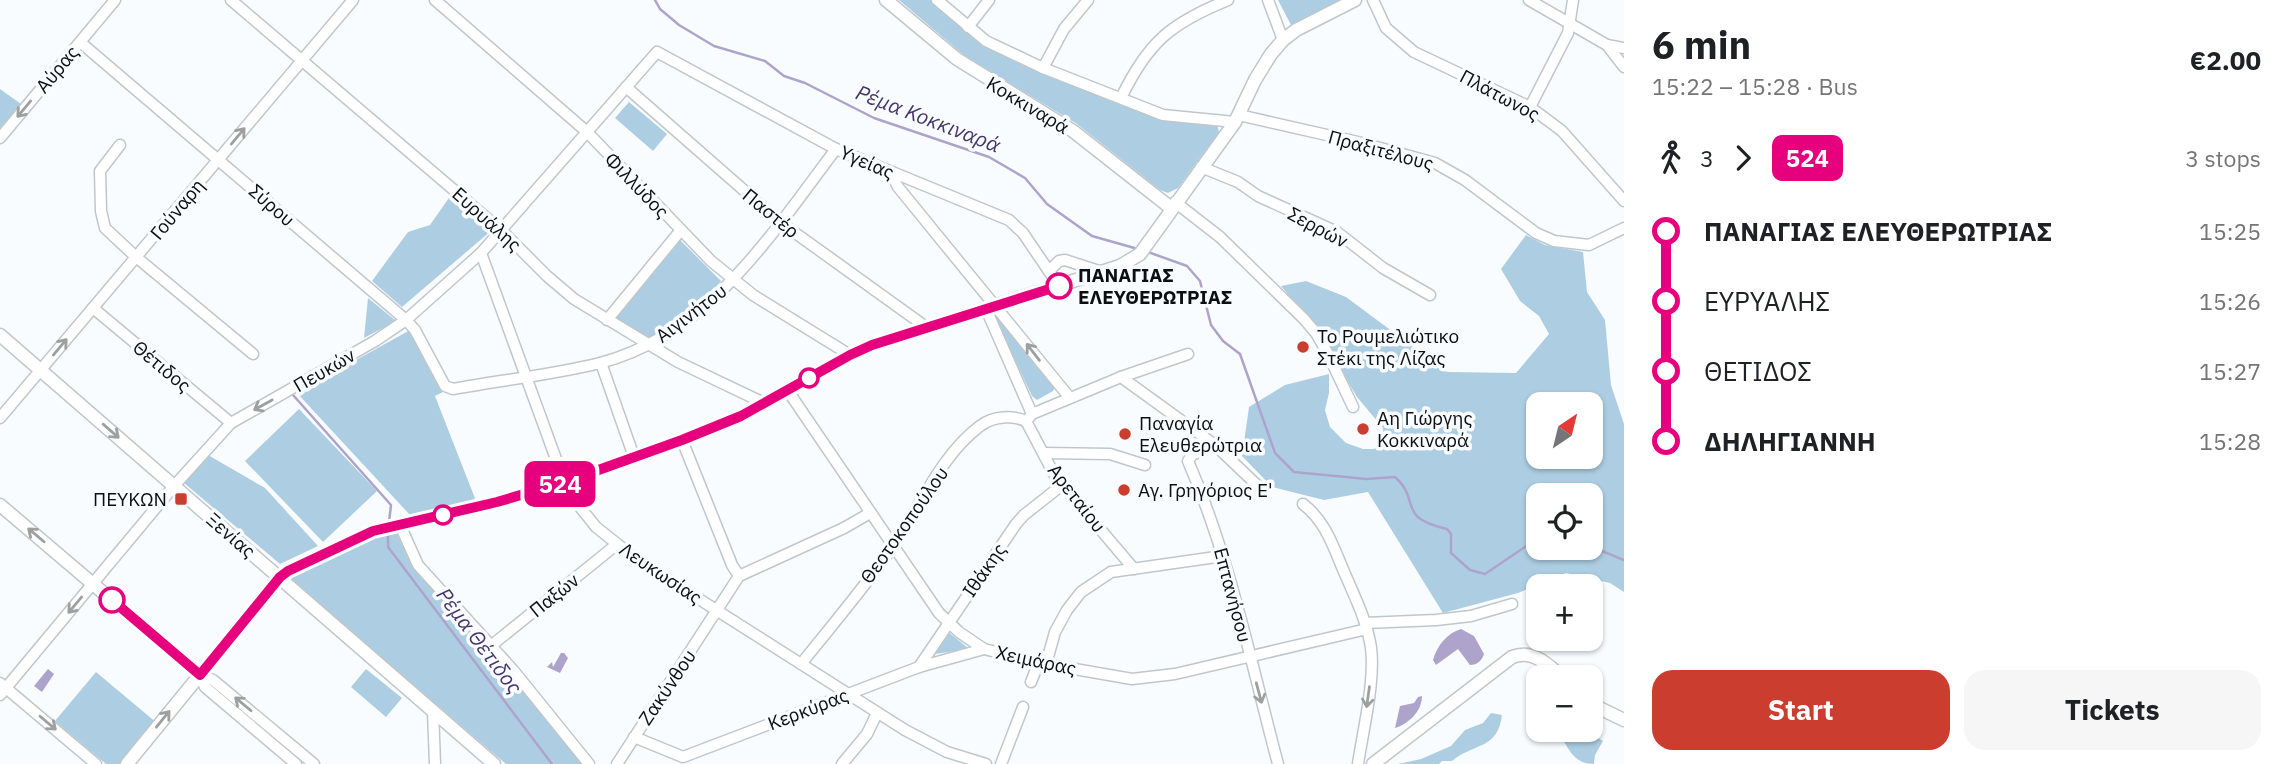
<!DOCTYPE html>
<html lang="en">
<head>
<meta charset="utf-8">
<style>
  :root { --surface:#fff; --page:#f6f6f6; --text:#202124; --muted:#757577; --accent:#cb3e2f }
  body { margin:0; font-family:"IBM Plex Sans",sans-serif; background:var(--page); color:var(--text); height:100vh; display:flex; flex-direction:column; font-size:26px; white-space:nowrap }
  * { box-sizing:border-box; margin:0 }
  p { font-size:23px; color:var(--muted) }
  .icon { flex:none; width:38px; height:38px; fill:none; stroke:currentColor; stroke-width:2; stroke-linecap:round; stroke-linejoin:round }
  .map { position:relative; flex:1; overflow:hidden }
  .sheet { display:flex; flex-direction:column; background:var(--surface); width:665px }
  .sheet>* { flex:none }
  .badge { padding:0 14px; border-radius:10px; font-size:24px; line-height:46px }
  .needle { width:46px; rotate:35deg }
  .tools { position:absolute; left:1526px; top:392px; display:grid; gap:14px }
  .tools a { display:grid; place-items:center; width:77px; height:77px; border-radius:14px; background:var(--surface); box-shadow:0 2px 5px #0004; font-size:35px }
  .map>.badge { position:absolute; translate:-50% -50%; box-shadow:0 0 0 4px #fff }
  .legs { display:flex; align-items:center; gap:10px; height:77px; padding:0 28px; font-size:23px }
  .legs p { margin-inline-start:auto }
  .summary { display:flex; align-items:center; justify-content:space-between; height:119px; padding:0 28px }
  h1 { font-size:38px; font-weight:700; line-height:52px }
  .action { display:flex; gap:14px; margin-top:auto; padding:14px 28px }
  .action a { flex:1; height:80px; border-radius:21px; background:var(--accent); color:#fff; font-size:28px; font-weight:700; line-height:80px; text-align:center }
  .action a+a { background:var(--page); color:var(--text) }
  ul { padding:0 28px; list-style:none }
  li { display:flex; align-items:center; gap:24px; height:70px; font-size:26px }
  li i { display:grid; place-items:center; width:10px; height:100%; margin:0 9px; background:currentColor }
  li i::after { content:''; width:18px; height:18px; margin:-9px; border:5px solid; border-radius:50%; background:var(--surface) }
  li p { margin-inline-start:auto }
  li:first-child i { background:linear-gradient(#0000 50%,currentColor 0) }
  li:last-child i { background:linear-gradient(currentColor 50%,#0000 0) }
  main { display:flex; flex:1; min-height:0 }
  .map>svg:first-child { display:block }
  .green { fill:#adcee2; fill-rule:evenodd }
  .water { fill:#aea4cb }
  .lines { fill:none; stroke-linecap:round; stroke-linejoin:round }
  .stream { stroke:#aea4cb; stroke-width:2.5 }
  .minor-casing { stroke:#c0c7cb; stroke-width:13 }
  .tertiary-casing { stroke:#c0c7cb; stroke-width:15 }
  .minor { stroke:#fff; stroke-width:10 }
  .tertiary { stroke:#fff; stroke-width:12 }
  .oneway { stroke:#9e9f9f }
  .line-1-casing { stroke:#fff; stroke-width:16 }
  .line-1 { stroke:#e6007e; stroke-width:10 }
  .stop-1-dot { fill:#fff; stroke:#e6007e; stroke-width:3.5 }
  .poi-dot { fill:#cb3e2f; stroke:#f8fcfe; stroke-width:2.5 }
  .labels { text-anchor:middle; stroke-width:7; stroke-linejoin:round; paint-order:stroke }
  .street-label { font-size:19px; fill:#0c0f10; stroke:#f8fcfe }
  .stop-label { font-size:19px; font-weight:bold; fill:#0c0f10; stroke:#f8fcfe; text-anchor:start }
  .poi-label { font-size:19px; fill:#0c0f10; stroke:#f8fcfe; text-anchor:start }
  .water-label { font-size:21px; font-style:italic; fill:#453568; stroke:#f8fcfe }
</style>
</head>
<body>
<main>
<div class="map">
<svg width="1624" height="764" viewBox="0 0 1624 764">
  <rect width="100%" height="100%" fill="#f8fcfe"/>
  <g class="green">
    <path d="M899,0h32l52,43 27,15 143,58 64,8 2,8 -41,56 -10,5 -8,-3 -83,-66 -112,-68z"/>
    <path d="M1278,0h63l-50,25z"/>
    <path d="M0,89l21,15 -21,24z"/>
    <path d="M629,102l38,32 -14,17 -38,-33z"/>
    <path d="M451,195l41,35 -90,77 -30,-26 36,-49 22,-7z"/>
    <path d="M1526,235l19,10 38,7 4,40 18,28 6,65 13,39v168l-14,-9 -44,-10 -48,20 -75,20 -75,-121 -44,8 -52,-13 -30,-31 7,-49 36,-22 44,-11v19l-4,17 5,17 16,16 17,6h11l10,-8 -1,-13 -26,-31 -40,-68 -36,-43 25,-5 40,16 101,75 69,1 33,-39 -10,-18 -19,-15 -19,-32zM1538,404h53v53h-53zM1538,495h53v53h-53z"/>
    <path d="M680,240l41,41 -13,16 -58,41 -10,-4 -26,-18z"/>
    <path d="M368,298l28,23 -32,17z"/>
    <path d="M996,315l59,73 -2,3 -16,9 -5,-4 -38,-80z"/>
    <path d="M410,330l33,62 -8,4 41,105 -66,14 -113,-122z"/>
    <path d="M299,409l78,82 -54,51 -78,-81z"/>
    <path d="M208,455l57,33 53,58 -38,18 -96,-81z"/>
    <path d="M397,533l11,25 86,94 90,112h-78l-216,-184 1,-5c35,-16 68,-35 106,-42z"/>
    <path d="M947,631l21,17v1l-33,5 -1,-2z"/>
    <path d="M366,669l36,29 -16,19 -35,-30z"/>
    <path d="M96,672l62,52 -32,40h-20l-51,-43z"/>
    <path d="M1491,713l11,2c-4,35 -29,28 -50,46h-10l-3,3h-41l23,-5 30,-13 14,-16 18,-7z"/>
    <path d="M1572,731l5,4c11,-4 17,0 26,6l-8,14 -1,9c-18,0 -24,-12 -32,-26l4,-5z"/>
  </g>
  <g class="water">
    <path d="M1461,629l13,7 10,18c-2,6 -6,11 -14,11l-12,-16 -22,16 -3,-5c4,-14 14,-27 28,-31z"/>
    <path d="M561,653h3l4,5 -8,15 -13,-6 5,-5 1,5z"/>
    <path d="M48,669l6,5 -12,18 -8,-6z"/>
    <path d="M1422,696c0,16 -14,28 -27,32l5,-22 14,-3 4,-6z"/>
  </g>
  <g class="lines">
    <g class="stream">
      <path d="M655,0l5,9 19,16 35,21 51,15 19,15 21,7 69,35 115,39 36,21 22,26 45,32 46,13"/>
      <path d="M1148,252l39,14 13,15 11,44 12,16 17,13 35,99 19,19 72,7 29,-2c27,24 0,40 52,52l4,5v19l19,17 15,4 53,-36"/>
      <path d="M293,395l98,110 -2,17"/>
      <path d="M388,535v12l164,217"/>
      <path d="M1591,538l11,13 22,9"/>
    </g>
    <defs>
      <g id="minor">
        <path d="M231,0l271,231 45,45 27,23 104,63 88,42"/>
        <path d="M435,0l152,132 124,129 42,34 97,60"/>
        <path d="M937,0l49,41 57,27 120,47 72,7"/>
        <path d="M1268,0l15,40"/>
        <path d="M1373,0l13,28 28,24 116,55 32,24 62,70"/>
        <path d="M1529,0l78,45 17,3"/>
        <path d="M968,27l21,-27"/>
        <path d="M80,42l326,278 9,10 30,56 8,3c49,-9 99,-14 147,-26 109,-28 172,-130 236,-214"/>
        <path d="M1607,45l17,22"/>
        <path d="M1043,68l21,-39 24,-29"/>
        <path d="M626,87l154,135 146,105"/>
        <path d="M1121,98c27,-56 50,-75 107,-98"/>
        <path d="M1530,107l38,-74 5,-33"/>
        <path d="M1239,115l123,28 73,20 30,17 71,53 18,8 35,4 35,-17"/>
        <path d="M0,138l115,-138"/>
        <path d="M120,145l-20,26 1,40 4,17 31,29 117,97"/>
        <path d="M1201,167l37,15 20,14 79,36 46,36 47,27"/>
        <path d="M890,172l8,15 172,211"/>
        <path d="M1175,202l45,35 83,81 13,15 12,21 25,53"/>
        <path d="M481,253l87,239 28,35 40,32 269,171 42,22 39,12"/>
        <path d="M1049,271l10,-10 6,-1 37,12"/>
        <path d="M93,308l138,115"/>
        <path d="M986,309l46,105 -4,5"/>
        <path d="M607,320l74,-90"/>
        <path d="M601,363l33,94"/>
        <path d="M1121,377l94,68 43,41"/>
        <path d="M788,391l151,222 20,19 25,17 62,15 86,15 43,-5 192,-45"/>
        <path d="M1032,414l89,-37 67,-23"/>
        <path d="M0,418l353,-418"/>
        <path d="M1026,421l29,55 79,93"/>
        <path d="M682,440l50,125 7,11"/>
        <path d="M1215,445l-23,10 -4,6c42,97 63,202 90,303"/>
        <path d="M1044,453l66,1 35,11"/>
        <path d="M1303,504c21,16 29,39 39,63 10,24 23,49 28,75 7,33 -7,87 -12,122"/>
        <path d="M400,525l18,40 95,105 76,94"/>
        <path d="M1365,623l71,-3 35,-4 41,-12"/>
        <path d="M492,645l124,-100"/>
        <path d="M801,664c31,-39 64,-77 92,-118 27,-39 48,-91 87,-120 13,-10 32,-11 46,-5"/>
        <path d="M1046,664l9,-32 12,-22 14,-18 30,-20 112,-16"/>
        <path d="M919,667l97,-143 8,-9 38,-30"/>
        <path d="M200,675l13,5 101,84"/>
        <path d="M200,675l5,12 91,77"/>
        <path d="M1031,682l8,-20"/>
        <path d="M0,683l96,81"/>
        <path d="M0,695l174,-209 57,-63 144,-82 31,-21 75,-67 176,-201 179,97 173,71 14,13 36,53"/>
        <path d="M433,711l2,53"/>
        <path d="M634,737l49,20 236,-90 65,-18"/>
        <path d="M617,764l122,-188 105,-48 26,-15"/>
        <path d="M842,764l25,-30 10,-21"/>
        <path d="M1001,764l22,-57"/>
      </g>
      <g id="tertiary">
        <path d="M886,0l71,59 116,72 98,77"/>
        <path d="M0,335l494,429"/>
        <path d="M0,505l200,170"/>
        <path d="M1591,704l33,16"/>
        <path d="M127,764l153,-187 8,-6 85,-40 124,-29 68,-20 117,-42 59,-24 109,-61 22,-10 248,-79 20,-12 95,-132 20,-42 16,-26 12,-14 13,-10 59,-30"/>
        <path d="M1373,764l139,-107c21,-8 35,7 50,20"/>
      </g>
    </defs>
    <use href="#minor" class="minor-casing"/>
    <use href="#tertiary" class="tertiary-casing"/>
    <use href="#minor" class="minor"/>
    <use href="#tertiary" class="tertiary"/>
  </g>
  <defs><path id="oneway-shaft" d="M-6 0H5M1.5-3L5.5 0L1.5 3" fill="none" stroke-width="1.6" stroke-linecap="round" stroke-linejoin="round" transform="scale(1.75)"/></defs>
  <g class="oneway">
    <use href="#oneway-shaft" transform="translate(24 109) rotate(130)"/>
    <use href="#oneway-shaft" transform="translate(238 136) rotate(-50)"/>
    <use href="#oneway-shaft" transform="translate(60 347) rotate(-50)"/>
    <use href="#oneway-shaft" transform="translate(1033 352) rotate(-128)"/>
    <use href="#oneway-shaft" transform="translate(263 405) rotate(151)"/>
    <use href="#oneway-shaft" transform="translate(111 431) rotate(41)"/>
    <use href="#oneway-shaft" transform="translate(36 535) rotate(-140)"/>
    <use href="#oneway-shaft" transform="translate(75 605) rotate(130)"/>
    <use href="#oneway-shaft" transform="translate(1259 693) rotate(75)"/>
    <use href="#oneway-shaft" transform="translate(1368 697) rotate(98)"/>
    <use href="#oneway-shaft" transform="translate(243 704) rotate(-140)"/>
    <use href="#oneway-shaft" transform="translate(163 719) rotate(-51)"/>
    <use href="#oneway-shaft" transform="translate(48 723) rotate(40)"/>
  </g>
  <g class="lines">
    <defs>
      <path id="line-1" d="M112,600l88,75 80,-98 8,-6 85,-40 124,-29 68,-20 117,-42 59,-24 109,-61 22,-10 187,-59"/>
    </defs>
    <use href="#line-1" class="line-1-casing"/>
    <use href="#line-1" class="line-1"/>
  </g>
  <g class="stop-1-dot">
    <circle cx="1059" cy="286" r="12"/>
    <circle cx="809" cy="378" r="9"/>
    <circle cx="443" cy="515" r="9"/>
    <circle cx="112" cy="600" r="12"/>
  </g>
  <g class="poi-dot">
    <circle cx="1303" cy="347" r="7"/>
    <circle cx="1363" cy="429" r="7"/>
    <circle cx="1125" cy="434" r="7"/>
    <circle cx="1124" cy="490" r="7"/>
    <rect x="174" y="492" width="14" height="14" rx="3.5"/>
  </g>
  <g class="labels">
    <g class="street-label">
      <text transform="translate(57 69) rotate(-50)" y="7">Αύρας</text>
      <text transform="translate(1500 95) rotate(28)" y="7">Πλάτωνος</text>
      <text transform="translate(1028 105) rotate(31)" y="7">Κοκκιναρά</text>
      <text transform="translate(1381 150) rotate(15)" y="7">Πραξιτέλους</text>
      <text transform="translate(867 162) rotate(23)" y="7">Υγείας</text>
      <text transform="translate(637 185) rotate(46)" y="7">Φιλλύδος</text>
      <text transform="translate(272 205) rotate(41)" y="7">Σύρου</text>
      <text transform="translate(177 209) rotate(-50)" y="7">Γούναρη</text>
      <text transform="translate(771 213) rotate(39)" y="7">Παστέρ</text>
      <text transform="translate(487 219) rotate(42)" y="7">Ευρυάλης</text>
      <text transform="translate(1318 227) rotate(28)" y="7">Σερρών</text>
      <text transform="translate(691 313) rotate(-37)" y="7">Αιγινήτου</text>
      <text transform="translate(162 366) rotate(40)" y="7">Θέτιδος</text>
      <text transform="translate(324 370) rotate(-30)" y="7">Πευκών</text>
      <text transform="translate(1077 498) rotate(52)" y="7">Αρεταίου</text>
      <text transform="translate(904 525) rotate(-55)" y="7">Θεοτοκοπούλου</text>
      <text transform="translate(231 535) rotate(41)" y="7">Ξενίας</text>
      <text transform="translate(984 570) rotate(-55)" y="7">Ιθάκης</text>
      <text transform="translate(661 573) rotate(34)" y="7">Λευκωσίας</text>
      <text transform="translate(554 595) rotate(-39)" y="7">Παξών</text>
      <text transform="translate(1233 595) rotate(75)" y="7">Επτανήσου</text>
      <text transform="translate(1036 660) rotate(12)" y="7">Χειμάρας</text>
      <text transform="translate(667 687) rotate(-56)" y="7">Ζακύνθου</text>
      <text transform="translate(808 709) rotate(-21)" y="7">Κερκύρας</text>
    </g>
    <g class="stop-label">
      <text x="1078" y="282">ΠΑΝΑΓΙΑΣ<tspan x="1078" dy="22">ΕΛΕΥΘΕΡΩΤΡΙΑΣ</tspan></text>
    </g>
    <g class="poi-label">
      <text x="1317" y="343">Το Ρουμελιώτικο<tspan x="1317" dy="22">Στέκι της Λίζας</tspan></text>
      <text x="1377" y="425">Αη Γιώργης<tspan x="1377" dy="22">Κοκκιναρά</tspan></text>
      <text x="1139" y="430">Παναγία<tspan x="1139" dy="22">Ελευθερώτρια</tspan></text>
      <text x="1138" y="497">Αγ. Γρηγόριος Ε'</text>
      <text x="167" y="506" text-anchor="end">ΠΕΥΚΩΝ</text>
    </g>
    <g class="water-label">
      <text transform="translate(928 119) rotate(21)" y="7">Ρέμα Κοκκιναρά</text>
      <text transform="translate(479 641) rotate(53)" y="7">Ρέμα Θέτιδος</text>
    </g>
  </g>
</svg>
<div class="tools">
<a><svg class="needle" viewBox="-14 -14 28 28"><path d="M0-13l5 13h-10z" fill="#e53935"/><path d="M0 13l5-13h-10z" fill="#757577"/></svg></a>
<a><svg class="icon" aria-label="locate" viewBox="0 0 24 24"><circle cx="12" cy="12" r="6"/><path d="M12 2v4M12 18v4M2 12h4M18 12h4"/></svg></a>
<a>+</a>
<a>−</a>
</div>
<b class="badge" style="left:560px;top:484px;background:#e6007e;color:#fff">524</b>
</div>
<section class="sheet">
<div class="summary"><div><h1>6 min</h1><p>15:22 – 15:28 · Bus</p></div><b>€2.00</b></div>
<div class="legs"><svg class="icon" aria-label="walk" viewBox="0 0 24 24"><circle cx="13" cy="4" r="2"/><path d="M13 8l-2 6 4 7M11 14l-3 7M7 12l3-4h3l4 4"/></svg>3<svg class="icon" aria-label="forward" viewBox="0 0 24 24"><path d="M9 5l7 7-7 7"/></svg><b class="badge" style="background:#e6007e;color:#fff">524</b><p>3 stops</p></div>
<ul>
<li><i style="color:#e6007e"></i><b>ΠΑΝΑΓΙΑΣ ΕΛΕΥΘΕΡΩΤΡΙΑΣ</b><p>15:25</p></li>
<li><i style="color:#e6007e"></i><span>ΕΥΡΥΑΛΗΣ</span><p>15:26</p></li>
<li><i style="color:#e6007e"></i><span>ΘΕΤΙΔΟΣ</span><p>15:27</p></li>
<li><i style="color:#e6007e"></i><b>ΔΗΛΗΓΙΑΝΝΗ</b><p>15:28</p></li>
</ul>
<div class="action"><a>Start</a><a>Tickets</a></div>
</section>
</main>
</body>
</html>
